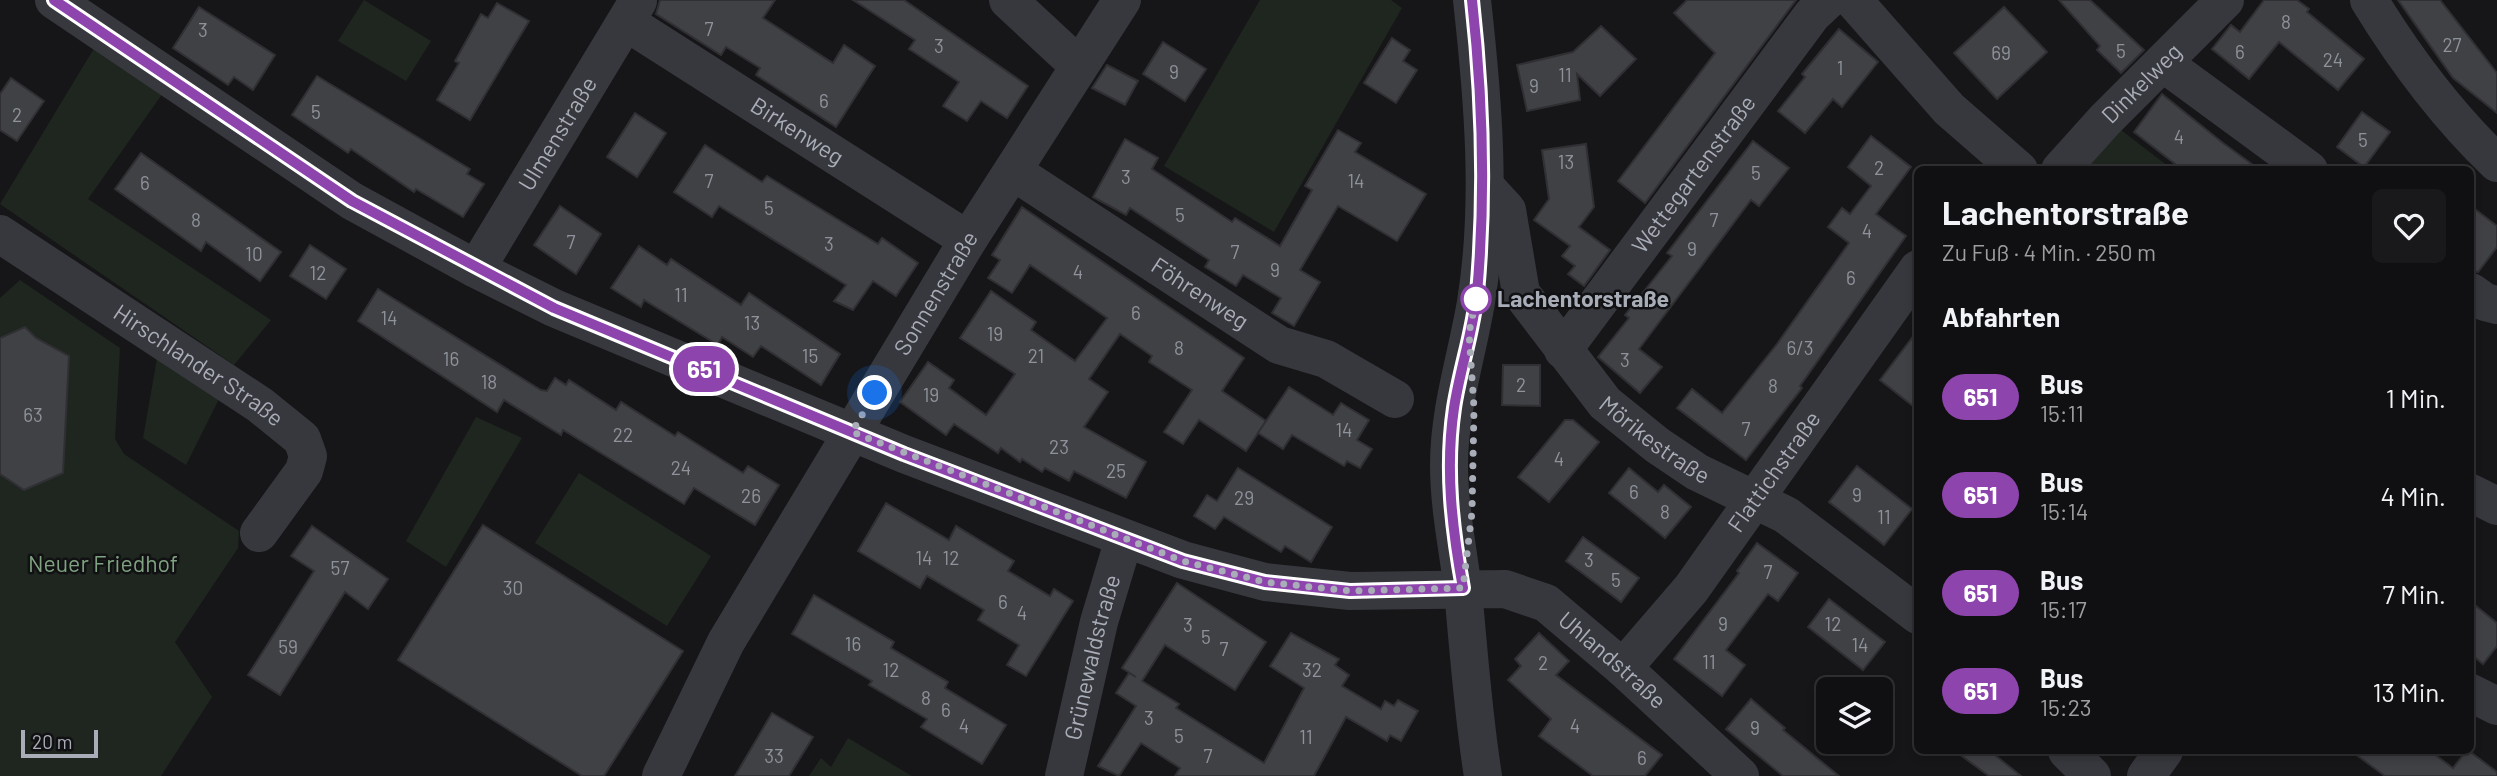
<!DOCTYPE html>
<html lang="de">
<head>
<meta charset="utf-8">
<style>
  :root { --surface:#101012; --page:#19191b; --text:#f1f3f6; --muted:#9c9d9f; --line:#303032 }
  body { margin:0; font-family:Barlow,sans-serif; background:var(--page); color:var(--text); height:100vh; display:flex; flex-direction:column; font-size:26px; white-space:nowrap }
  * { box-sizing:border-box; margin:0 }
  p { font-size:23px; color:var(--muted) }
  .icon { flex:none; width:38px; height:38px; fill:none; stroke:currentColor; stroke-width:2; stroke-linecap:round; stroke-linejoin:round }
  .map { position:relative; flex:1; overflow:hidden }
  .drawer { position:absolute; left:1914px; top:166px; width:560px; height:588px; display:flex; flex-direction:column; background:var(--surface); border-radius:10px; box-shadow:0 4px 10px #0003,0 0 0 2px var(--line) }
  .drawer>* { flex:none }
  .badge { padding:0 14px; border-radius:23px; font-size:24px; line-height:46px }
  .controls { position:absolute; left:1816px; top:677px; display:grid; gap:14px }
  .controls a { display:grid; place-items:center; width:77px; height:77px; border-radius:10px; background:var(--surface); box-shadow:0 4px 10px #0003,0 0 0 2px var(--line); font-size:35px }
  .scale { position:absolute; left:21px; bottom:18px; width:77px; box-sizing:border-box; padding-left:7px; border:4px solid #a8adb8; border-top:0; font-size:19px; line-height:24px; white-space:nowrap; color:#a8adb8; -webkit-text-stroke:5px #111113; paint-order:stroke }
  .you { position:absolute; width:35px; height:35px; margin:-18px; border:5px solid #fff; border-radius:50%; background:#1a73e8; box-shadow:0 0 0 10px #1a73e833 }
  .map>.badge { position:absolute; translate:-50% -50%; box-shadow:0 0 0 4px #fff }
  h2 { padding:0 28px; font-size:26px; line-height:63px }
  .round { display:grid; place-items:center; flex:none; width:74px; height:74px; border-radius:10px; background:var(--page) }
  .head { display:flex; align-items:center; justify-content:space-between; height:119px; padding:0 28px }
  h1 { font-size:33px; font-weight:700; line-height:52px }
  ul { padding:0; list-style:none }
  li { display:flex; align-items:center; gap:21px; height:98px; padding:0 28px }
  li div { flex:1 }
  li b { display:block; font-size:26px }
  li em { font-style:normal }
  li .badge { min-width:77px; font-weight:700; text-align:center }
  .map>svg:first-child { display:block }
  .green { fill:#1e261f }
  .building { fill:#404145; stroke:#303034; stroke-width:2 }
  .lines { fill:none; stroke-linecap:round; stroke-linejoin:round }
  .minor { stroke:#37383d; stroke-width:38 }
  .line-casing { stroke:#fff; stroke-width:16 }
  .line { stroke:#8e44ad; stroke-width:10 }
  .walk { stroke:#a8adb8; stroke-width:7; stroke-dasharray:0 12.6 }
  .stop-dot { fill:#fff; stroke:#8e44ad; stroke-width:3.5 }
  .labels { text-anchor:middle; stroke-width:5; stroke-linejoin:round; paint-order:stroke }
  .number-label { font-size:19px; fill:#8e929b }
  .street-label { font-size:23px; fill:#a8adb8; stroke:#111113 }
  .stop-label { font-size:23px; font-weight:bold; fill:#a8adb8; stroke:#111113; text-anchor:start }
  .park-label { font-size:23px; fill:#7fa381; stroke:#111113 }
</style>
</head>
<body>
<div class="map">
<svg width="2497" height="776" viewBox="0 0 2497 776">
  <rect width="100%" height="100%" fill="#161618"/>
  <g class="green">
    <path d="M364,0l67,41 -25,40 -68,-40z"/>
    <path d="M1260,0h131l11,8 -128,224 -110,-66z"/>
    <path d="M96,45l67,48 -75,106 183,121 -37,45 -234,-161z"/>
    <path d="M2112,123l61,47h-96z"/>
    <path d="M20,280l100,68 -5,91 9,15 115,77 -1,17 -63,94 37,55 -51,79h-161v-478z"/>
    <path d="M159,347l65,42 -38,76 -43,-27z"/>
    <path d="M476,417l46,21 -76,129 -40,-26z"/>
    <path d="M579,473l132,83 -44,70 -132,-83z"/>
    <path d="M848,738l64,38h-103l12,-18 10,9z"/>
  </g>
  <g class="building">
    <path d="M660,0h115l-12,18 70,45 11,-18 31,21 -39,61 -80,-52 4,-7 -34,-21 -5,8 -65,-41z"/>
    <path d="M853,0h51l124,86 -21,32 -26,-17 -14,20 -24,-15 16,-24 -50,-33 6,-9z"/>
    <path d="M1687,0h109l-151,203 -27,-22 97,-128 -41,-40z"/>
    <path d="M2059,0h31l54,50 -23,23 -24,-23 3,-4z"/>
    <path d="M2264,0h33l12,9 -2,3 57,47 -26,31 -59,-48 -30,37 -37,-30 19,-24 9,7z"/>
    <path d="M2398,0h42l57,73v40l-44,-35z"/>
    <path d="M497,3l32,18 -59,99 -33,-20 22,-37 -4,-2 26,-47 7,4z"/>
    <path d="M199,7l76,48 -22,35 -19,-13 -6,8 -55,-37z"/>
    <path d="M2004,7l43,45 -50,47 -43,-46z"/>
    <path d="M1601,26l35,33 -36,37 -23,-22 3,26 -53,11 -10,-46 56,-13z"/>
    <path d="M1839,29l39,33 -36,45 -9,-8 -28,34 -27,-22 27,-34 -3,-3z"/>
    <path d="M1392,38l18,12 -7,11 14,9 -21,33 -32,-20z"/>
    <path d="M1163,42l43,27 -21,32 -42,-27z"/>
    <path d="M1107,65l31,16 -13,24 -33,-17z"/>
    <path d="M317,76l153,93 -3,5 17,10 -21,33 -47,-28 -2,3 -63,-43 -3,4 -56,-38z"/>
    <path d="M11,78l33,23 -27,40 -17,-11v-36z"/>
    <path d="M2162,94l61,49 37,27h-77l-49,-38z"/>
    <path d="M2362,112l28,20 -26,35 -27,-20z"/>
    <path d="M635,113l31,20 -29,44 -30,-20z"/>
    <path d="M1338,130l23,13 -6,9 71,42 -29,47 -59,-35 -38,64 20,12 -26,44 -22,-13 9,-15 -38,-23 -7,11 -31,-19 4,-7 -79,-52 -4,7 -33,-18 32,-58 33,19 -6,11 80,53 3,-4 45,28 32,-56 -7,-4z"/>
    <path d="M1871,136l40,31 -35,47 30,22 -106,150 2,2 -56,72 -69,-52 15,-19 30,24 55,-69 72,-101 -21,-16 14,-19 8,6 21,-28 -23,-19z"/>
    <path d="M1753,141l36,27 -30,38 -8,-6 -112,149 23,18 -22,26 -42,-36 31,-39 -4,-3 47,-59 -5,-3z"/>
    <path d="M1586,144l8,63 -15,20 31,23 -26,36 -16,-12 7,-8 -13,-10 8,-10 -36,-26 15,-21 -7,-49z"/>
    <path d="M705,145l57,37 5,-6 111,68 4,-6 36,25 -22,33 -23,-15 -20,29 -19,-9 12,-16 -127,-79 -7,11 -38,-25z"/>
    <path d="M141,153l140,99 -21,29 -54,-39 -5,9 -86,-62z"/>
    <path d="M560,206l41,28 -25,40 -42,-29z"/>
    <path d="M2471,206l26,20v21l-19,25 -7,-2z"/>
    <path d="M1022,207l222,151 -22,33 44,30 -20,30 -47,-31 -16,24 -19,-12 28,-42 -43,-28 3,-6 -32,-22 -31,45 19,13 -24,35 62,35 -20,36 -52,-27 -5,10 -24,-13 -3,4 -20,-13 -2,3 -19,-14 -3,5 -44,-29 -8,11 -46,-33 28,-40 26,18 -5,8 37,27 29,-41 -55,-36 31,-47 45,31 -5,8 44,31 32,-43 -77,-53 -18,28 -24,-15 12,-18 -8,-5z"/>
    <path d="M310,245l36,24 -20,30 -36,-23z"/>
    <path d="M639,246l28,19 4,-6 70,46 8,-12 91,61 -19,31 -60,-39 -8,11 -31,-20 -4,8 -74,-45 -3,7 -30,-19z"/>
    <path d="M378,289l163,101 6,1 8,-13 11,7 3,-5 47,30 5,-8 54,34 3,-4 65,41 5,-7 31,19 -24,40 -61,-37 -10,16 -121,-74 -2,5 -57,-35 -7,12 -139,-91z"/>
    <path d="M25,327l11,11 33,18 -6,117 -39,17 -24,-16v-136z"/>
    <path d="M1918,330v80l-38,-30z"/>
    <path d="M1503,365h37v41l-38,-1z"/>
    <path d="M1289,387l44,28 8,-12 28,17 -12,20 15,9 -12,19 -13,-7 -3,5 -52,-31 -9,14 -25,-16z"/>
    <path d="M1565,420h8l26,22 -50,60 -31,-25z"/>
    <path d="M1857,466l55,43 -28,36 -55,-43z"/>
    <path d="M1238,468l94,59 -21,35 -26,-16 -4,6 -57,-35 -9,12 -21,-13 13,-21 10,6z"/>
    <path d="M1629,468l29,24 6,-7 27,22 -26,31 -56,-45z"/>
    <path d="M886,503l63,37 7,-14 58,35 -6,10 42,25 4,-7 19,12 -47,75 -19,-11 12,-20 -41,-25 6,-10 -57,-34 -7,12 -62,-37z"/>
    <path d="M483,525l200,126 -79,125h-22l-184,-116z"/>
    <path d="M312,526l76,53 -20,30 -23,-17 -65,103 -32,-20 66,-104 -23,-15z"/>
    <path d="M1583,537l56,41 -18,24 -55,-41z"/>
    <path d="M1757,543l41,30 -20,28 -10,-7 -42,56 19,15 -23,31 -48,-37 65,-86 -2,-2z"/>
    <path d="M1177,583l89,59 -31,48 -70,-45 -23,36 37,23 -3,4 88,55 40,-75 -34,-22 21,-33 48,26 -4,6 14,10 -7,11 39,23 4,-8 9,5 4,-6 20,11 -17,30 -11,-6 -3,6 -41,-24 -32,59h-139l5,-8 -39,-25 -22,33 -21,-10 38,-60 -20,-13 13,-20 7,4 -14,-9z"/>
    <path d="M814,595l80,47 -3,6 57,34 -3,6 61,37 -24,39 -61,-37 6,-8 -58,-34 3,-4 -80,-47z"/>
    <path d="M1829,599l56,43 -22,28 -55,-43z"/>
    <path d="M2471,602l26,21v23l-14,18 -12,-10z"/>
    <path d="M1539,633l30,28 -13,14 106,80 -17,21h-52l-54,-40 12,-17 -43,-39 13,-14 -6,-7z"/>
    <path d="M1751,699l34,29 -2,2 56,46h-56l-57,-47z"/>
    <path d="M772,713l41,24 -24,39h-54z"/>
    <path d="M1955,751h35l31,25h-32z"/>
    <path d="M2351,751h79l23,17 13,-17h3l28,21v4h-112z"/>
  </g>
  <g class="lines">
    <g class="minor">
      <path id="s1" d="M54,0l298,201 124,68 78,39 350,146 279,106 82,22 85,9 155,-2 41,14 77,65 117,108"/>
      <path d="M1008,0l71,66"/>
      <path d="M1472,0c11,99 20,203 4,302 -9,54 -27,107 -27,163 0,43 9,83 14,126 6,62 10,123 20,185"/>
      <path d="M1853,0l96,109 70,61"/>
      <path d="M2369,0c36,59 78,115 128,163"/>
      <path id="s2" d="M626,22l342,218"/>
      <path d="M2163,63l146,107"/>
      <path id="s3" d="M2060,170l45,-50 120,-120"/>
      <path id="s4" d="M1014,172l265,173 47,14 69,40"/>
      <path id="s5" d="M1485,186l22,24 14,83 84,110 52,42 40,27 89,43 132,100"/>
      <path id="s6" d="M0,234l260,171 42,34 6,17 -4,15 -45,62"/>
      <path id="s7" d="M476,269l162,-268"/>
      <path d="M2471,292l14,10 12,3"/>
      <path id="s8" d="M1563,350l249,-335 16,-15"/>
      <path d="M2471,493l26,13"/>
      <path id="s9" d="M1623,668l68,-79 227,-320"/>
      <path d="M2471,693l26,13"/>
      <path d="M2067,751l25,25"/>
      <path id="s10" d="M661,776l65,-134 242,-402 154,-240"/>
      <path id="s11" d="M1064,776l35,-154 25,-83"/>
      <path d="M2146,776l18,-25"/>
    </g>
  </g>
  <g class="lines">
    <defs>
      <path id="line" d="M54,0l298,201 202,107 350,146 279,107 82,21 85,9 113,-3c-11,-60 -18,-119 -9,-180 6,-39 19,-76 23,-115 9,-99 6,-194 -5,-293"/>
    </defs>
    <use href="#line" class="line-casing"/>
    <use href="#line" class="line"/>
    <path class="walk" d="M875,393l-23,39 331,129 82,21 85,9 113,-3 9,-76 2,-104 -5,-75 7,-34"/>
  </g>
  <circle class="stop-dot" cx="1476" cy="299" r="14"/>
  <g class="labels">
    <g class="number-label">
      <text x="2286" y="29">8</text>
      <text x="709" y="36">7</text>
      <text x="203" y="37">3</text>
      <text x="2452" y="52">27</text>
      <text x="939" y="53">3</text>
      <text x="2121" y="58">5</text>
      <text x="2240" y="59">6</text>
      <text x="2001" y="60">69</text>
      <text x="2333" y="67">24</text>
      <text x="1840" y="75">1</text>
      <text x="1174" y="79">9</text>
      <text x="1565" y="82">11</text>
      <text x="1534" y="93">9</text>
      <text x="824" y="108">6</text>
      <text x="316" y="119">5</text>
      <text x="17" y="122">2</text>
      <text x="2179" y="144">4</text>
      <text x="2363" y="147">5</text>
      <text x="1566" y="169">13</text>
      <text x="1879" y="175">2</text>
      <text x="1756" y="180">5</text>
      <text x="1126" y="184">3</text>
      <text x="709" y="188">7</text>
      <text x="1356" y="188">14</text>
      <text x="145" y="190">6</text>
      <text x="769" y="215">5</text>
      <text x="1180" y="222">5</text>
      <text x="196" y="227">8</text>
      <text x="1714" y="227">7</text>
      <text x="1867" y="238">4</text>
      <text x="571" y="249">7</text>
      <text x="829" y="251">3</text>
      <text x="1692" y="256">9</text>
      <text x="1235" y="259">7</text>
      <text x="254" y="261">10</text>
      <text x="1275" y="277">9</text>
      <text x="1078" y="279">4</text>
      <text x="318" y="280">12</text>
      <text x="1851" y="285">6</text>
      <text x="681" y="302">11</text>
      <text x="1136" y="320">6</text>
      <text x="389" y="325">14</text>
      <text x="752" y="330">13</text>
      <text x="995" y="341">19</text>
      <text x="1179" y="355">8</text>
      <text x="1800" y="355">6/3</text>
      <text x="810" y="363">15</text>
      <text x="1036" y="363">21</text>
      <text x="451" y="366">16</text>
      <text x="1625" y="367">3</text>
      <text x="489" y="389">18</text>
      <text x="1521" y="392">2</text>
      <text x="1773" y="393">8</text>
      <text x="931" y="402">19</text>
      <text x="33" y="422">63</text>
      <text x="1746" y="436">7</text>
      <text x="1344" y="437">14</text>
      <text x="623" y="442">22</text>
      <text x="1059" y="454">23</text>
      <text x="1559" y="466">4</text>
      <text x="681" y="475">24</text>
      <text x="1116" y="478">25</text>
      <text x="1634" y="499">6</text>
      <text x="1857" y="502">9</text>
      <text x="751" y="503">26</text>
      <text x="1244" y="505">29</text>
      <text x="1665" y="519">8</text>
      <text x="1884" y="524">11</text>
      <text x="924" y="565">14</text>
      <text x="951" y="565">12</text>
      <text x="1589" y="567">3</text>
      <text x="340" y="575">57</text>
      <text x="1768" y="579">7</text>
      <text x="1616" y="587">5</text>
      <text x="513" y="595">30</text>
      <text x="1003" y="609">6</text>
      <text x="1022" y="620">4</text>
      <text x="1723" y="631">9</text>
      <text x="1833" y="631">12</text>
      <text x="1188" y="632">3</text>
      <text x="1206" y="644">5</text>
      <text x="853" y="651">16</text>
      <text x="1860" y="652">14</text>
      <text x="288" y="654">59</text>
      <text x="1224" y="656">7</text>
      <text x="1709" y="669">11</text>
      <text x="1543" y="670">2</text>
      <text x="891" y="677">12</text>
      <text x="1312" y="677">32</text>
      <text x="926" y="705">8</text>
      <text x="946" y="717">6</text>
      <text x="1149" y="725">3</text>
      <text x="964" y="733">4</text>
      <text x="1575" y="733">4</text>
      <text x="1755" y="735">9</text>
      <text x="1179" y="743">5</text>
      <text x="1306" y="744">11</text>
      <text x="774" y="763">33</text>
      <text x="1208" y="763">7</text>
      <text x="1642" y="765">6</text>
    </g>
    <g class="street-label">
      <text dy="8" stroke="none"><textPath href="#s3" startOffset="119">Dinkelweg</textPath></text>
      <text dy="8" stroke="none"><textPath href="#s2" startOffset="203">Birkenweg</textPath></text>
      <text dy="8" stroke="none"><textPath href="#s7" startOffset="158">Ulmenstraße</textPath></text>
      <text dy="8" stroke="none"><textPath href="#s8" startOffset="219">Wettegartenstraße</textPath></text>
      <text dy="8" stroke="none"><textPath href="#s10" startOffset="556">Sonnenstraße</textPath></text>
      <text dy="8" stroke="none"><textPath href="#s4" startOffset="222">Föhrenweg</textPath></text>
      <text dy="8" stroke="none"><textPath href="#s6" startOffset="238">Hirschlander Straße</textPath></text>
      <text dy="8" stroke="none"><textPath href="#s5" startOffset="317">Mörikestraße</textPath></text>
      <text dy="8" stroke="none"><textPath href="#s9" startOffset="248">Flattichstraße</textPath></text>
      <text dy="8" stroke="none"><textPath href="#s11" startOffset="122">Grünewaldstraße</textPath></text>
      <text dy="8" stroke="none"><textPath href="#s1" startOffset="1722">Uhlandstraße</textPath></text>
    </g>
    <g class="stop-label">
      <text x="1497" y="307">Lachentorstraße</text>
    </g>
    <g class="park-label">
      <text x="103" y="572">Neuer Friedhof</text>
    </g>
  </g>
</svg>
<div class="controls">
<a><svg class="icon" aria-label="layers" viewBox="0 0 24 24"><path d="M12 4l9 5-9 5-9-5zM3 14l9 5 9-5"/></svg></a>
</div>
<div class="scale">20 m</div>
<div class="you" style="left:875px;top:393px"></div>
<b class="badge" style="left:704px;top:369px;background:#8e44ad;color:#fff">651</b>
<section class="drawer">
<div class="head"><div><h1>Lachentorstraße</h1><p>Zu Fuß · 4 Min. · 250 m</p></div><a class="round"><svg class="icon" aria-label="heart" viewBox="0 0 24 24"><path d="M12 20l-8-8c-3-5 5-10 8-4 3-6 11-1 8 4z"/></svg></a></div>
<h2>Abfahrten</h2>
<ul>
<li><span class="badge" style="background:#8e44ad;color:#fff">651</span><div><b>Bus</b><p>15:11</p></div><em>1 Min.</em></li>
<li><span class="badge" style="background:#8e44ad;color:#fff">651</span><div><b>Bus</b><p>15:14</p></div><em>4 Min.</em></li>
<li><span class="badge" style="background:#8e44ad;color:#fff">651</span><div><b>Bus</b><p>15:17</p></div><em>7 Min.</em></li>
<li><span class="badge" style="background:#8e44ad;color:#fff">651</span><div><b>Bus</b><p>15:23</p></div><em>13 Min.</em></li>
</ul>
</section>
</div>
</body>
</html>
